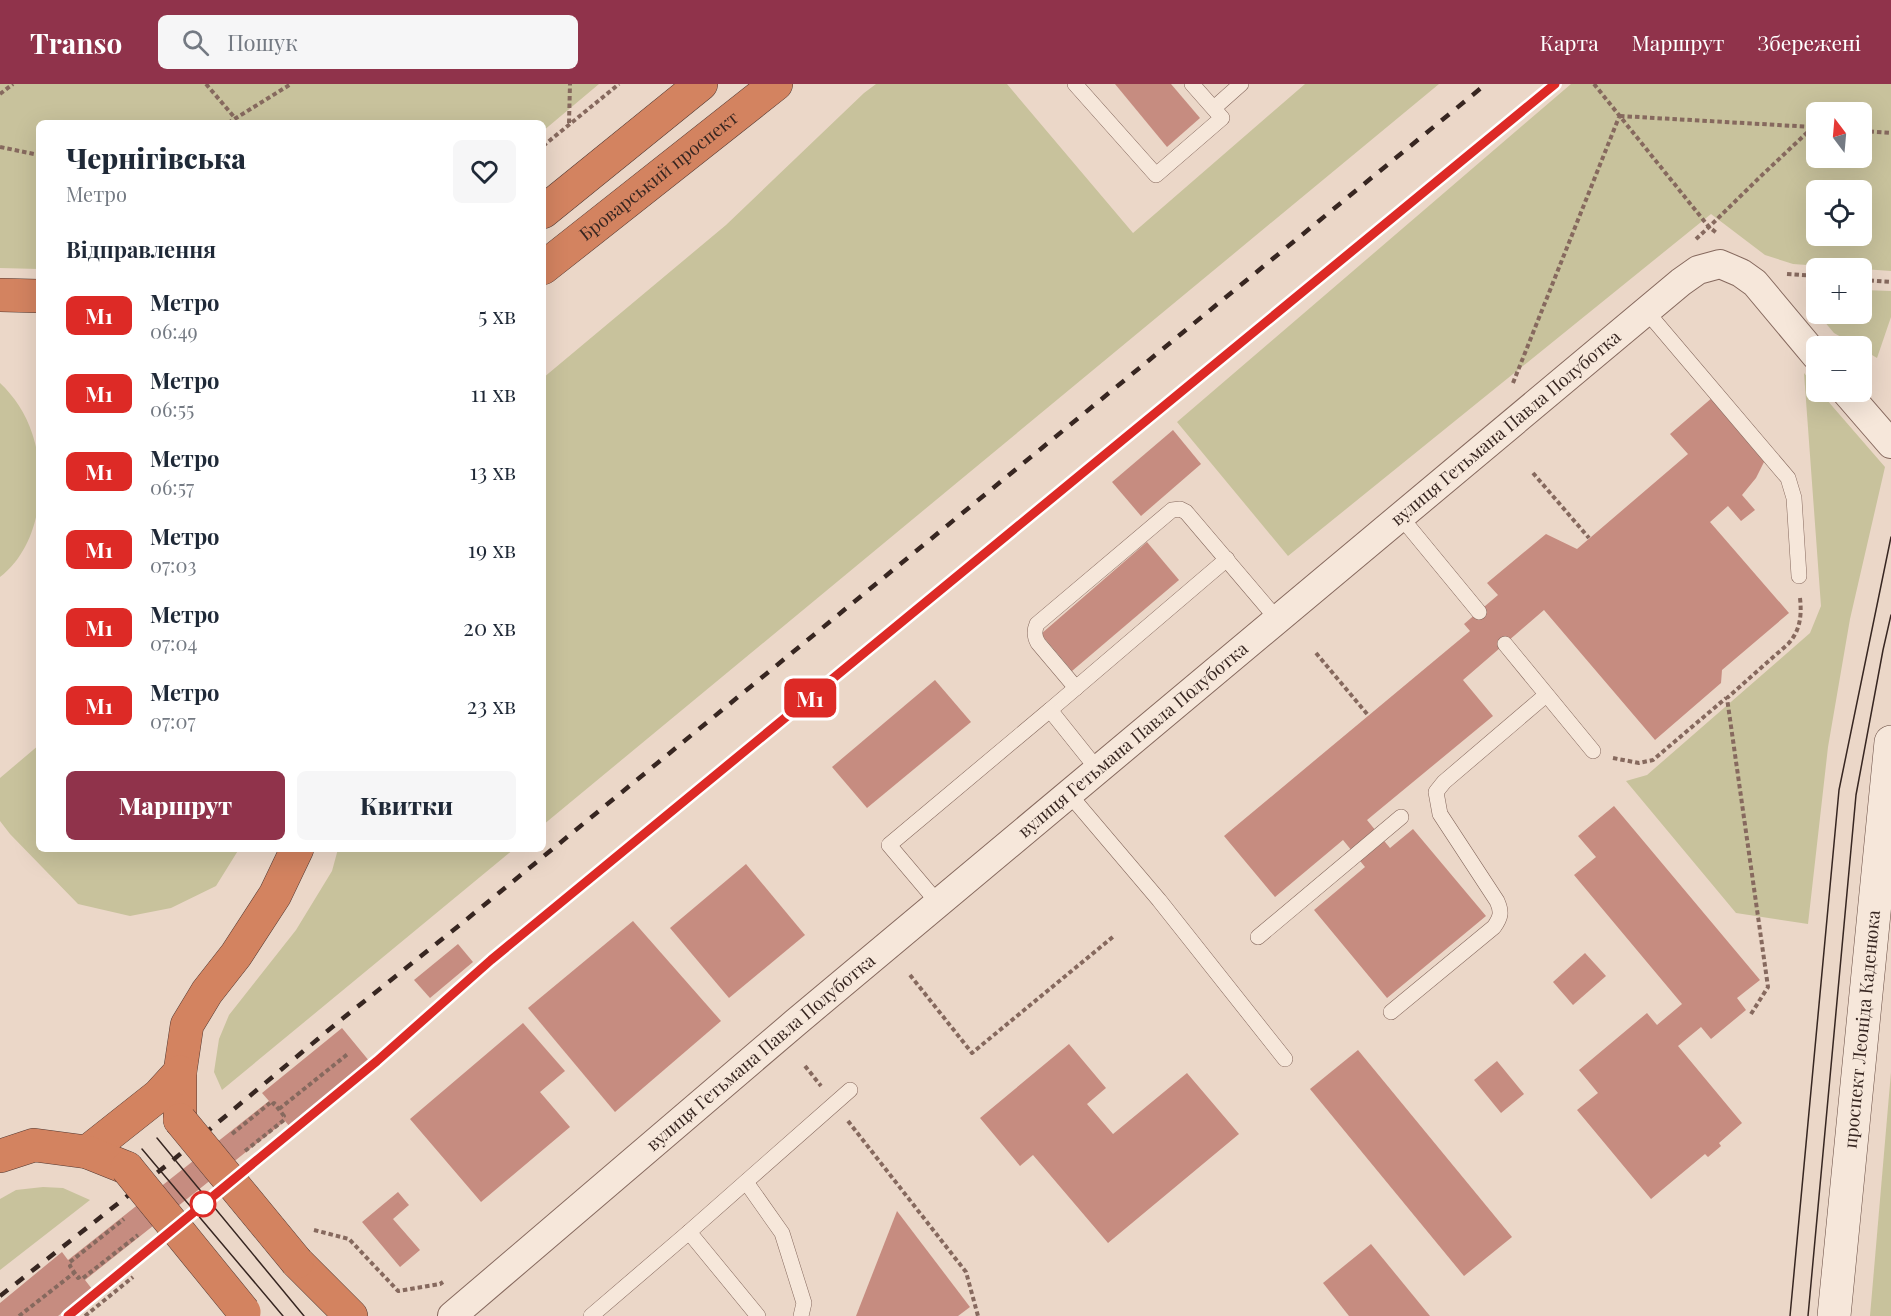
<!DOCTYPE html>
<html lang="uk">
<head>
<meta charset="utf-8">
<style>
  :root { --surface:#fff; --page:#f6f6f7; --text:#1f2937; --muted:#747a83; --accent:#90334b }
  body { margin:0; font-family:"Playfair Display",serif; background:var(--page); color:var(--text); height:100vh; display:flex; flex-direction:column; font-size:22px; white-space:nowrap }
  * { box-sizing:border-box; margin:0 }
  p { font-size:20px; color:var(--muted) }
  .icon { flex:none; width:33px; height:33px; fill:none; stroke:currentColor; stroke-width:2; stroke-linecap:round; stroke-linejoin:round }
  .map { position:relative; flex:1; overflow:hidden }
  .side { position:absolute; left:36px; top:36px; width:510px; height:732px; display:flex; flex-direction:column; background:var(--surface); border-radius:9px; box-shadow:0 6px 24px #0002 }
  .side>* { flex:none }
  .badge { padding:0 12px; border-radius:9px; font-size:21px; line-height:39px }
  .needle { width:39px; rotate:344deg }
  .buttons { position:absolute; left:1806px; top:18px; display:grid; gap:12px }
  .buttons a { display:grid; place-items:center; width:66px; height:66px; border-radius:9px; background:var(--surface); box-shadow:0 6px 24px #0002; font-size:30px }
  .map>.badge { position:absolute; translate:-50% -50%; box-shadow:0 0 0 3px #fff }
  h2 { padding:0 30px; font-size:22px; line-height:54px }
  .round { display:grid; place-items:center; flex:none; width:63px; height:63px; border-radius:9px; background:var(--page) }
  .summary { display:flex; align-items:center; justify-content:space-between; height:102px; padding:0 30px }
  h1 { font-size:28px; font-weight:800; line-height:45px }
  .button { display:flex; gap:12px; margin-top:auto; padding:12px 30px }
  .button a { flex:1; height:69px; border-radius:9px; background:var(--accent); color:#fff; font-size:24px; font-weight:800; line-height:69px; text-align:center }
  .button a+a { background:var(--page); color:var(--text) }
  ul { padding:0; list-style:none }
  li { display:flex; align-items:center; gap:18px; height:78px; padding:0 30px }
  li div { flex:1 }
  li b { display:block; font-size:22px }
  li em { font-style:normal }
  li .badge { min-width:66px; font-weight:700; text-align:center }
  header { display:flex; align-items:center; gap:36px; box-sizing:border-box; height:84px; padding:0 30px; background:var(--accent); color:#fff }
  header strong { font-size:28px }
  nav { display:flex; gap:33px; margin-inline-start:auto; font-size:21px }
  .search { width:420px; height:54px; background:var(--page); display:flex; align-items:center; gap:15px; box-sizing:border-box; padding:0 21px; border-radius:9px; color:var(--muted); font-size:22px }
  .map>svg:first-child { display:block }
  .green { fill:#c8c29c; fill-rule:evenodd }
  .building { fill:#c68c80 }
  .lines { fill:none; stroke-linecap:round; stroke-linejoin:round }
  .lane-casing { stroke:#86695e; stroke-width:16 }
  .street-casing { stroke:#86695e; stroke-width:30 }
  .secondary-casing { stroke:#674b41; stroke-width:34 }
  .highway-casing { stroke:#543932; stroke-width:34 }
  .path { stroke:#86695e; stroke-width:4; stroke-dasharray:4.5 3; stroke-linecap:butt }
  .lane { stroke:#f6e7da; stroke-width:15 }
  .street { stroke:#f6e7da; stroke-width:28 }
  .secondary { stroke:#f6e7da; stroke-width:33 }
  .highway { stroke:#d38360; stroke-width:33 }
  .tram { stroke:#372621; stroke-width:1.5 }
  .rail { stroke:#372621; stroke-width:4.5; stroke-dasharray:10 10; stroke-linecap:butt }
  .highway-bridge-casing { stroke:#543932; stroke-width:34; stroke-linecap:butt }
  .highway-bridge { stroke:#d38360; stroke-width:33 }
  .line-casing { stroke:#fff; stroke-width:14 }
  .line { stroke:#dd2a26; stroke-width:9 }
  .stop-dot { fill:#fff; stroke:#dd2a26; stroke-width:3 }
  .labels { text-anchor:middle; stroke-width:5; stroke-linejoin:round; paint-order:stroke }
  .street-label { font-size:18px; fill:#372621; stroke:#f3e4d7 }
</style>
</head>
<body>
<header>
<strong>Transo</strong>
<div class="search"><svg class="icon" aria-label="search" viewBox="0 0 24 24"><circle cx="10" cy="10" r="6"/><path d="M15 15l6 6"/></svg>Пошук</div>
<nav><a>Карта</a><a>Маршрут</a><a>Збережені</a></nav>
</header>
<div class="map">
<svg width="1891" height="1232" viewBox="0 0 1891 1232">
  <rect width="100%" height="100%" fill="#ebd7c8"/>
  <g class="green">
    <path d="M0,0h599l-56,47v-8h-504v146l-39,-1z"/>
    <path d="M876,0h131l126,149 172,-149h134l-896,741v-447l183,-153 138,-132z"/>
    <path d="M1571,0h320v187l-98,-7 -28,-9 -54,-41 -423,342 -111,-134zM1816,28h46v46h-46zM1816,106h46v46h-46z"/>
    <path d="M1862,206l29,1v26l-14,41 -15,-9v-3h-5l-23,-13 -16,-19h44z"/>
    <path d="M1804,289l12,14v5h4l65,75 -35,152 -22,128 -20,177 -72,-11 -110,-132 21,-6 163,-142 11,-27z"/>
    <path d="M0,299c14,13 26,31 32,50 16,46 9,113 -32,144z"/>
    <path d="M39,661v104h200l-23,37 -45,22 -41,8 -52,-12 -68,-70 -10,-13v-43z"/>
    <path d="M338,765h176l-292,241 -8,-18 5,-33 10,-24 67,-85 36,-59z"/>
    <path d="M1891,988v244h-21z"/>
    <path d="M43,1103l20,1 27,12 -90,70v-71l16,-9z"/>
  </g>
  <g class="building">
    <path d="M1115,0h56l29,34 -33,29z"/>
    <path d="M1713,313l53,61 -10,20 -14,17 13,15 -14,11 -13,-15 -18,16 79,91 -67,57 -1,13 -66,57 -111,-130 -81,70 30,36 -126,104 23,28 23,-19 73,87 -99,82 -73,-88 51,-43 -22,-27 -68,57 -51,-61 246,-205 -6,-7 34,-29 -11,-12 59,-49 31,15 111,-95 -18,-20z"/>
    <path d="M1173,346l28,34 -60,52 -29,-34z"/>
    <path d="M1147,458l32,38 -107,91 -31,-37z"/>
    <path d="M935,596l36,42 -104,86 -35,-41z"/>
    <path d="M1614,722l146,174 -23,18 9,12 -35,29 -10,-12 -23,19 64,77 -23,20 2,3 -13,11 -3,-3 -54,45 -74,-89 21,-17 -19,-23 68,-57 10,12 25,-21 -108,-129 22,-18 -18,-21z"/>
    <path d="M746,780l59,71 -76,63 -59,-70z"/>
    <path d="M633,837l88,100 -106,91 -87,-104z"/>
    <path d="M458,860l15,18 -43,36 -16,-18z"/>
    <path d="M1585,869l21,23 -33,29 -20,-23z"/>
    <path d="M523,939l42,48 -25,21 30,35 -89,75 -71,-83z"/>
    <path d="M342,944l28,34 -80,65 -5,-6 -200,159 7,9 -34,27h-58v-13l62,-51 6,8 201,-159 -7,-8z"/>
    <path d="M1069,960l37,44 -19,16 26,30 74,-61 52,61 -131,109 -75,-88 -13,11 -40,-48z"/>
    <path d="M1358,966l154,187 -48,39 -154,-187z"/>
    <path d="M1497,977l27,33 -23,19 -27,-33z"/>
    <path d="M398,1108l11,13 -16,14 27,31 -20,17 -38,-45z"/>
    <path d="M897,1127l73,96 -12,9h-102z"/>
    <path d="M1371,1160l59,72h-81l-26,-33z"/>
  </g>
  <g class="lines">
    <defs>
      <g id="lane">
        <path d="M1075,0l81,91 66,-57 -30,-34"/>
        <path d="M1214,24l27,-24"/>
        <path d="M1647,228l141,166 6,20 5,78"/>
        <path d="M1400,432l79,96"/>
        <path d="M1505,560l88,107"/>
        <path d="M1076,604l-38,-45c-4,-7 -4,-12 -1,-19l135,-114 8,-1 6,3 91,107"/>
        <path d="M1050,626l177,-151"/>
        <path d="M1069,710l90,106 126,159"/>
        <path d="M938,819l-49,-58 161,-135 48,60"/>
        <path d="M1258,853l143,-120"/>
        <path d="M1391,928l103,-85c7,-10 8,-15 3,-26l-57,-87 -4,-22 8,-10 102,-87"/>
        <path d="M746,1098l36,51 22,70 -3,13"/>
        <path d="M689,1148l69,84"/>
        <path d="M591,1232l98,-84 161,-142"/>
      </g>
      <g id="street">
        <path d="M1846,308l45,52"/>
        <path id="s1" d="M452,1232l343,-293 886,-741 17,-12 22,-6 21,9 14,10 61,73"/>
      </g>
      <g id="secondary">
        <path id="s2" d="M1834,1232l57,-574"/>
      </g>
      <g id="highway">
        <path d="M543,128l158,-128"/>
        <path id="s3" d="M543,184l233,-184"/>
        <path d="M0,211l39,1"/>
        <path d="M180,1036v-48l7,-47 20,-33 29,-37 39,-60 22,-46"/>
        <path d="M87,1068l72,-57 21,-23"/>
        <path d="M0,1072l34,-11 53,7 40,16"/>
        <path d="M297,1178l54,54"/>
      </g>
    </defs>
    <use href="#lane" class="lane-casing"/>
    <use href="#street" class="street-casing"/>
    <use href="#secondary" class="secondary-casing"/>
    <use href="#highway" class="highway-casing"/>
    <g class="path">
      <path d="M206,0l29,34"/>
      <path d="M1594,0l115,143 9,7"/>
      <path d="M0,10l13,-10"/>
      <path d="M1620,32l193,11"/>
      <path d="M228,39l63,-39"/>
      <path d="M569,39l1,-39"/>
      <path d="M1862,47l29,2"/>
      <path d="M543,62l76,-62"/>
      <path d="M0,63l39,8"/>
      <path d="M1696,155l13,-12 51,-50 53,-50 3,1"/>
      <path d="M1787,190l29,2"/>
      <path d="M1862,196l29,2"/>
      <path d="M1513,299l106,-266"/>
      <path d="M1533,389l56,65"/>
      <path d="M1316,569l52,62"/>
      <path d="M1613,674l26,5 14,-3 73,-62"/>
      <path d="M910,891l62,78 142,-117"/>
      <path d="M1751,930l17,-27 -41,-289 61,-54c12,-13 14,-28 12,-46"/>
      <path d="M805,982l16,20"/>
      <path d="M272,1021l2,-2 10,13 -2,1"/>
      <path d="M279,1025l70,-56"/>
      <path d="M848,1037l118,151 12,44"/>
      <path d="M232,1050l38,-31"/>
      <path d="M245,1067l39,-31"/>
      <path d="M314,1146l35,9 49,52 42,-7 3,-2"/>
      <path d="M70,1178l54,-43"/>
      <path d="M72,1181l-2,1 8,12 3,-2"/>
      <path d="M83,1194l55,-43"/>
      <path d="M19,1232l55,-43"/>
      <path d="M85,1232l48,-39"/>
    </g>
    <use href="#lane" class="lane"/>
    <use href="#street" class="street"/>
    <use href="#secondary" class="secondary"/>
    <use href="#highway" class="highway"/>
    <g class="tram">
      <path d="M157,1054l147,178"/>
      <path d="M142,1065l141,167"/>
      <path d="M1790,1232l49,-526 52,-253"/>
      <path d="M1808,1232l48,-521 27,-145 8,-35"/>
    </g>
    <g class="rail">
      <path d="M0,1212l167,-131 170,-142 124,-99 1025,-840"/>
      <path d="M68,1232l309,-255 114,-101 1064,-876"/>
    </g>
    <defs>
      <g id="highway-bridge">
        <path d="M180,1036l117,142"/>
        <path d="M127,1084l117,144"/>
      </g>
    </defs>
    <use href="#highway-bridge" class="highway-bridge-casing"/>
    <use href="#highway-bridge" class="highway-bridge"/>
  </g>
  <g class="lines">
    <defs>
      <path id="line" d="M68,1232l309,-255 114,-101 1064,-876"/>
    </defs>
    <use href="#line" class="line-casing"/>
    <use href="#line" class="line"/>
  </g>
  <circle class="stop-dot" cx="203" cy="1120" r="12"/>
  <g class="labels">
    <g class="street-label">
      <text dy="6" stroke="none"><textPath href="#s3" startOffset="148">Броварський проспект</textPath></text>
      <text dy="6" stroke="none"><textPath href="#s1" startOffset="1378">вулиця Гетьмана Павла Полуботка</textPath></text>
      <text dy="6" stroke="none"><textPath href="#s1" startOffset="892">вулиця Гетьмана Павла Полуботка</textPath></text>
      <text dy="6" stroke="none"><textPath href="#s2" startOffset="288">проспект Леоніда Каденюка</textPath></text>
      <text dy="6" stroke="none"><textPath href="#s1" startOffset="406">вулиця Гетьмана Павла Полуботка</textPath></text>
    </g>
  </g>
</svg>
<div class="buttons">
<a><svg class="needle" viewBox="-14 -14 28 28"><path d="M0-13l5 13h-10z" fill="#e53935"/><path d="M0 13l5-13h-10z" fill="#747a83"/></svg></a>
<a><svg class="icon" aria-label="locate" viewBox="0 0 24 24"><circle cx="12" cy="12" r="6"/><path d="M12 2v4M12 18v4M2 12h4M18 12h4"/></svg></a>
<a>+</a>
<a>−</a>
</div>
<b class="badge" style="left:810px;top:614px;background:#dd2a26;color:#fff">M1</b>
<section class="side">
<div class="summary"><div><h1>Чернігівська</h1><p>Метро</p></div><a class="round"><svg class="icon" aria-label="heart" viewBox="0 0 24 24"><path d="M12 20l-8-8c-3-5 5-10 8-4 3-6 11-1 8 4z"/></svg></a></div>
<h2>Відправлення</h2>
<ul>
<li><span class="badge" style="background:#dd2a26;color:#fff">M1</span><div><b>Метро</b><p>06:49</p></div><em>5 хв</em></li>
<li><span class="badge" style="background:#dd2a26;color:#fff">M1</span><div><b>Метро</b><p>06:55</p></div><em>11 хв</em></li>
<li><span class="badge" style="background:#dd2a26;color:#fff">M1</span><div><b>Метро</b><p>06:57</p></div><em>13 хв</em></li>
<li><span class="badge" style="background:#dd2a26;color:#fff">M1</span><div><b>Метро</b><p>07:03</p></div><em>19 хв</em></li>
<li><span class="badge" style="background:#dd2a26;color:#fff">M1</span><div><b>Метро</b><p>07:04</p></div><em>20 хв</em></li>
<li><span class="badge" style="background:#dd2a26;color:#fff">M1</span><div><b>Метро</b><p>07:07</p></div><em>23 хв</em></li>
</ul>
<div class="button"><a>Маршрут</a><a>Квитки</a></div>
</section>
</div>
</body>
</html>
